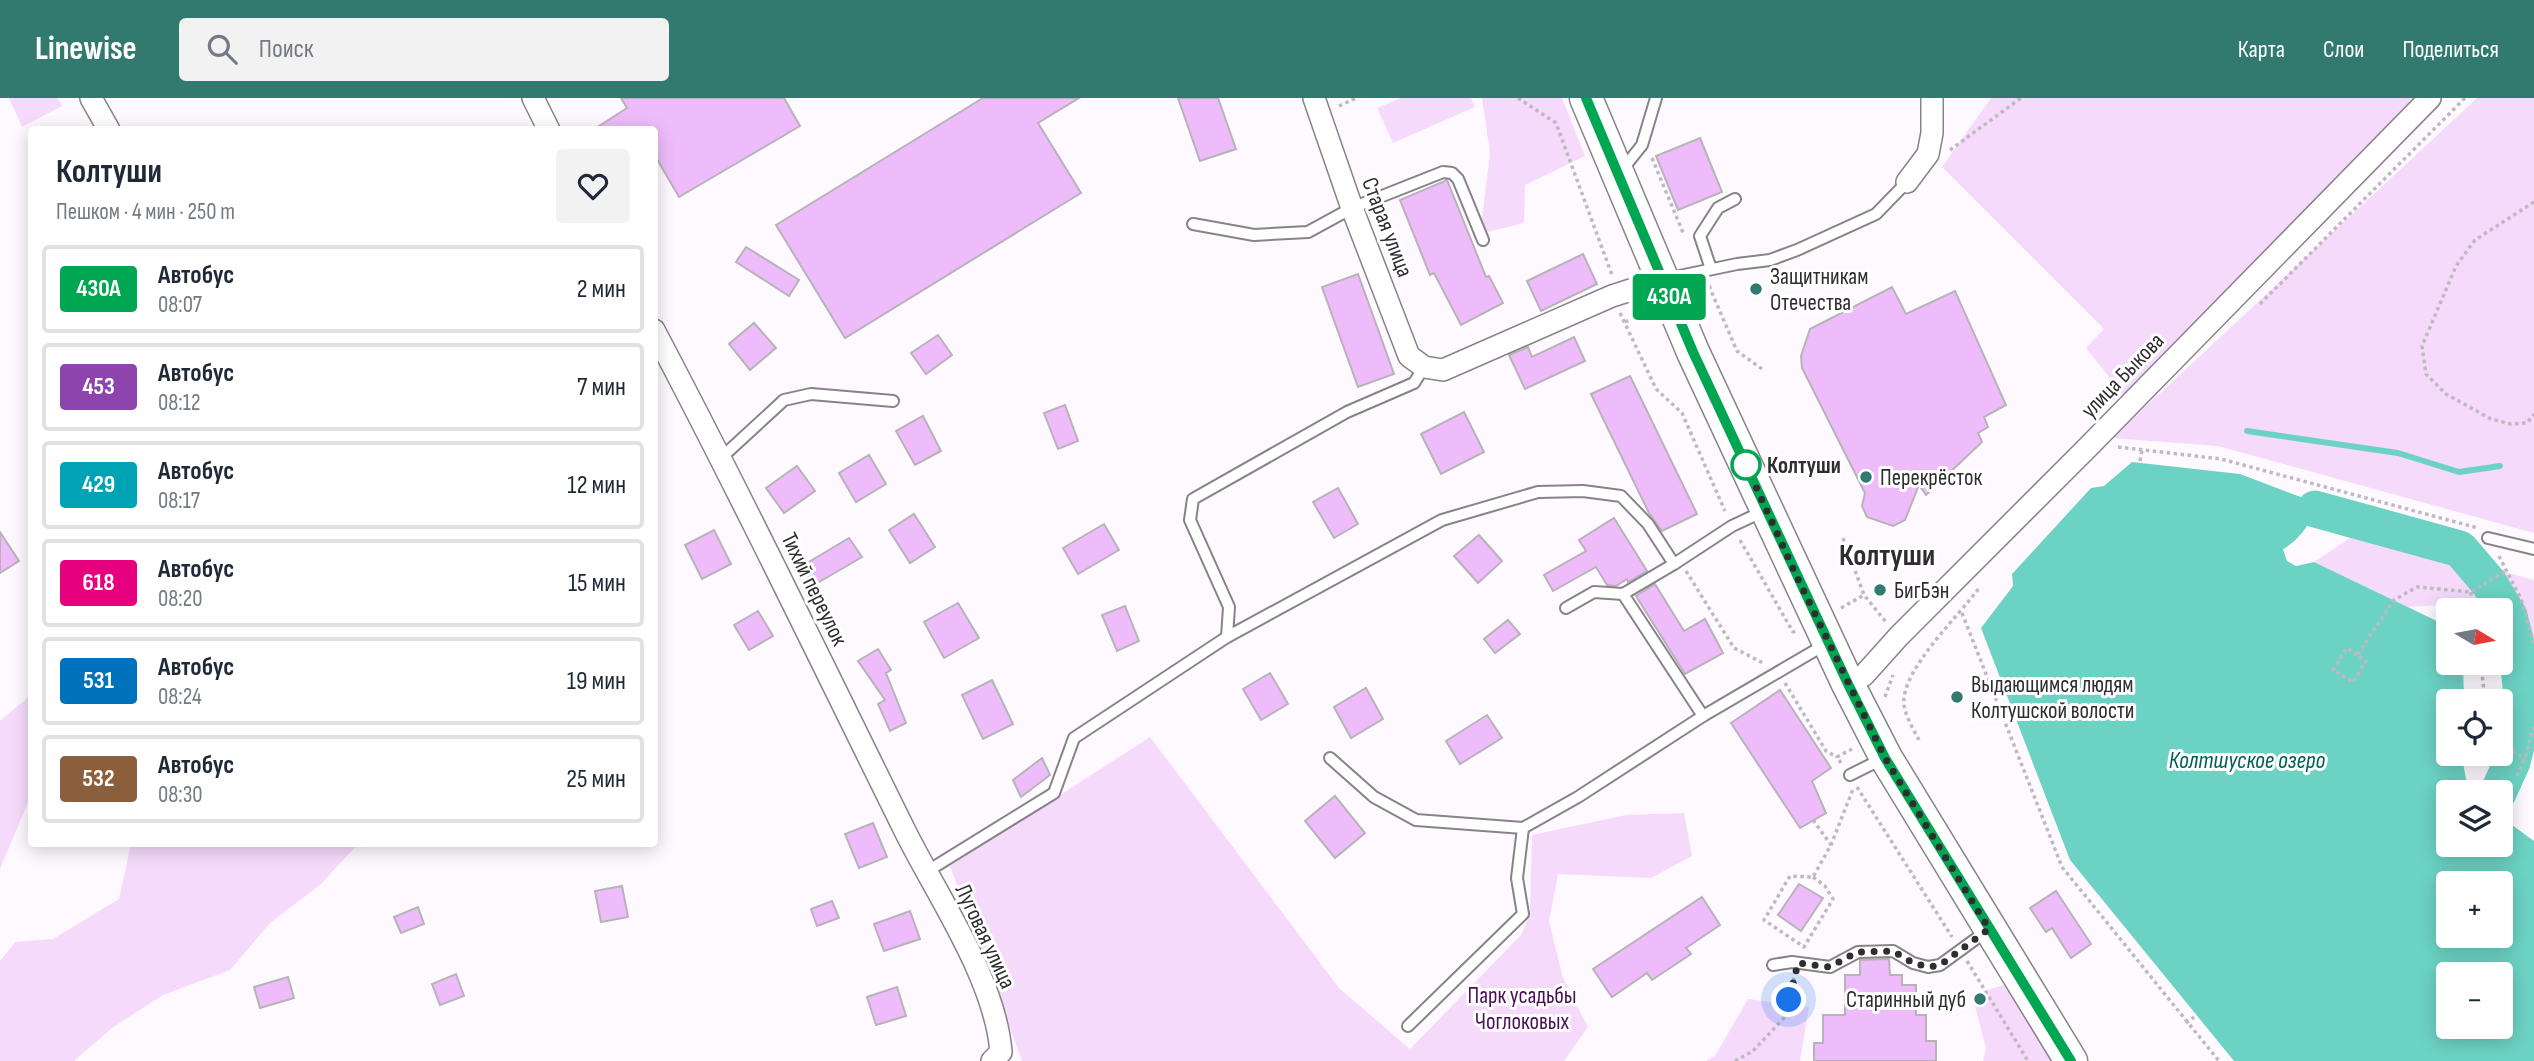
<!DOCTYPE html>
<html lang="ru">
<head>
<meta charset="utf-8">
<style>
  :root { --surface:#fff; --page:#f2f2f3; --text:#1f2937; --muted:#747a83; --line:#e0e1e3; --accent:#32796f }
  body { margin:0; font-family:"Sofia Sans Condensed",sans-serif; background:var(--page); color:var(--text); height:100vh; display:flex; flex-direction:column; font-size:26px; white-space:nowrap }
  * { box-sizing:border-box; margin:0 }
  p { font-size:23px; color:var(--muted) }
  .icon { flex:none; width:38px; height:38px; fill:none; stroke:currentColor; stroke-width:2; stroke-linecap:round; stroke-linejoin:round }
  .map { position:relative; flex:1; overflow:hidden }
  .panel { position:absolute; left:28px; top:28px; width:630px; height:721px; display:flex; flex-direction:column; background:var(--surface); border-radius:7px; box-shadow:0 4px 18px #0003 }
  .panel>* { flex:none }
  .badge { padding:0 14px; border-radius:5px; font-size:24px; line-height:46px }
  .needle { width:46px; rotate:100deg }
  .fabs { position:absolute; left:2436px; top:500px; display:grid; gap:14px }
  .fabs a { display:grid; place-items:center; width:77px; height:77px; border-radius:7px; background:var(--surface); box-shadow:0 4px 18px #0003; font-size:35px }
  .you { position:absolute; width:35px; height:35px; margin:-18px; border:5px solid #fff; border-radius:50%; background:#1a73e8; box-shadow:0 0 0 10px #1a73e833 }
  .map>.badge { position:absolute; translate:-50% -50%; box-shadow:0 0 0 4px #fff }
  .round { display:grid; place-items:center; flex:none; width:74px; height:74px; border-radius:7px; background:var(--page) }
  .summary { display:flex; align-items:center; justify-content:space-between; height:119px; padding:0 28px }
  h1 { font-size:33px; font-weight:700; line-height:52px }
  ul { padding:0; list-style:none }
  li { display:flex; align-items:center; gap:21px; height:88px; margin:0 14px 10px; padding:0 14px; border:4px solid var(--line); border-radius:7px }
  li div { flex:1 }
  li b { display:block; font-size:26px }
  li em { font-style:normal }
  li .badge { min-width:77px; font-weight:700; text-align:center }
  header { display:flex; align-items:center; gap:42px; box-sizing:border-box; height:98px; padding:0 35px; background:var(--accent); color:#fff }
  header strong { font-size:33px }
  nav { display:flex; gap:38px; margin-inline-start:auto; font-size:24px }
  .search { width:490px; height:63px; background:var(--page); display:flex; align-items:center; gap:18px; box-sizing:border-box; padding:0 24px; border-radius:7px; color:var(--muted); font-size:26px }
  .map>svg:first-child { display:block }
  .green { fill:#f5dafc }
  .water { fill:#6cd3c4; fill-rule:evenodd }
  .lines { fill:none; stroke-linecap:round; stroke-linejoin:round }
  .stream { stroke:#6cd3c4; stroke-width:6 }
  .river { stroke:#6cd3c4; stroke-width:37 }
  .building { fill:#eebcfa; stroke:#b8b3b9; stroke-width:2 }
  .lane-casing { stroke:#878388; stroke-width:14 }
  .street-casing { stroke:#878388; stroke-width:24 }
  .secondary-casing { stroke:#878388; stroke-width:35 }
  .path { stroke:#bebabf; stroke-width:3.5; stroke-dasharray:3.5 3.5; stroke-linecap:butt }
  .lane { stroke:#fff; stroke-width:10 }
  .street { stroke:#fff; stroke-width:21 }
  .secondary { stroke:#fff; stroke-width:32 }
  .line-casing { stroke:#fff; stroke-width:16 }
  .line { stroke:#00a651; stroke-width:10 }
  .walk { stroke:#2e2d2f; stroke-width:7; stroke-dasharray:0 12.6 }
  .poi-dot { fill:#32796f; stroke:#fff; stroke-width:2.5 }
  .stop-dot { fill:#fff; stroke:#00a651; stroke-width:3.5 }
  .labels { text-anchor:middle; stroke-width:6; stroke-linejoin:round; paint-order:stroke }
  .street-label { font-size:23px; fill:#2e2d2f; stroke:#fff }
  .poi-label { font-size:23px; fill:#2e2d2f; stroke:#fff; text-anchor:start }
  .stop-label { font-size:23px; font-weight:bold; fill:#2e2d2f; stroke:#fff; text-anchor:start }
  .park-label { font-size:23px; fill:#4a0e57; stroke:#fff }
  .water-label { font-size:24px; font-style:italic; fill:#025f56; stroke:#fff }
  .district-label { font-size:30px; font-weight:bold; fill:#2e2d2f; stroke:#fff }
</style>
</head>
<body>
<header>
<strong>Linewise</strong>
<div class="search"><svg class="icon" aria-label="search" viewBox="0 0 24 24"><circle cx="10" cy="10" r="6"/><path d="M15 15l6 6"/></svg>Поиск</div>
<nav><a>Карта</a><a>Слои</a><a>Поделиться</a></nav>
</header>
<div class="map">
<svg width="2534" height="963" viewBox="0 0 2534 963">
  <rect width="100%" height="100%" fill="#fef9ff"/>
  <g class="green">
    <path d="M9,0h49l4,8 -40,21z"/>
    <path d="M1401,0h70l4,9 -82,36 -16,-35z"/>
    <path d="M1482,0h80l23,58 -60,29 -1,38 -44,11 10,-81z"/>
    <path d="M1991,0h426l-291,300 -40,-50 18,-19 -162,-162z"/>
    <path d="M2477,0h57v435l-316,-87 -106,-8z"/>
    <path d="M2359,434l175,48v105l-25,-7 -8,-18v-49h-45l-15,-6 -33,2 -94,-45z"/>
    <path d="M31,597v100l-31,74v-148z"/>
    <path d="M1150,639l189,251 71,61 111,-114 9,-20 2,-80 94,-20 58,-2 8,43 -41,22 -93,-4 -9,47 14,57 25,49 -24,34h-542l-72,-195z"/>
    <path d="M131,746h227l-37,40 -51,39 -40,47 -67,25 -51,33 -38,33h-74v-100l15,-19 38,-3 66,-40z"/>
    <path d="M2010,885l52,78h-79l3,-13 -14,-53z"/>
    <path d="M1748,901l61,8 -9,54h-94l9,-5z"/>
  </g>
  <path class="water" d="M2132,364l108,12 74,28c2,18 -16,39 -31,47l4,12 9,5 18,-4 125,60 8,9 1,32h15l1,39h-16v52h13l8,39h-21v52h53v-28l33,24v220h-300l-164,-201 -89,-232 32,-42 -1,-12 79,-86 13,-2zM2448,786h53v52h-53zM2448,877h53v52h-53z"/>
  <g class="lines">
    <path class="stream" d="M2247,333l151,22 61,19 41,-6"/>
    <path class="river" d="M2315,411l145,40 29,34 20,33 8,32 7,67 -12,47 -14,31"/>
  </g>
  <g class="building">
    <path d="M621,0h163l16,28 -121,71 -25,-43v-24h-61l34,-22z"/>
    <path d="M983,0h96l-41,25 43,70 -236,145 -69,-113z"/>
    <path d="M1178,0h40l18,51 -36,12z"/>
    <path d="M1700,40l22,54 -44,18 -22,-54z"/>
    <path d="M1447,82l39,97 3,-1 14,27 -42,22 -27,-52 -4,2 -30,-75z"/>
    <path d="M746,149l53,33 -10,16 -53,-34z"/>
    <path d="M1583,156l14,30 -56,27 -14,-30z"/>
    <path d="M1358,176l36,100 -36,13 -36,-100z"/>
    <path d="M1892,189l14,27 49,-23 51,114 -22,12 4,10 -10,6 4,9 -56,53 -7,-10 -14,35 -12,6 -26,-9 -5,-11 3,-13 -63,-125 -1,-12 9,-27z"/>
    <path d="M754,225l22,25 -26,22 -21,-26z"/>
    <path d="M938,237l14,20 -26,19 -15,-21z"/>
    <path d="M1574,239l11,24 -60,28 -16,-34 19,-8 4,10z"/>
    <path d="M1630,278l67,138 -35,17 -13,-18 -58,-119z"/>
    <path d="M1065,307l13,36 -20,8 -14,-36z"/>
    <path d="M1464,314l20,40 -43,22 -20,-40z"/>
    <path d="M923,318l18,35 -26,14 -19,-34z"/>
    <path d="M869,357l17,29 -30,18 -17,-29z"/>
    <path d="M797,368l18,25 -31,22 -18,-25z"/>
    <path d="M1338,390l20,36 -24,14 -21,-36z"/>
    <path d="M914,416l21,33 -25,16 -21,-33z"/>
    <path d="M1614,420l33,53 -19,11 -1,-3 -11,7 -9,-1 -11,-18 -43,24 -9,-16 42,-24 -7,-11z"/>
    <path d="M1104,426l15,26 -41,24 -15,-26z"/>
    <path d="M714,432l17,34 -29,15 -17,-34z"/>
    <path d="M0,434l19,29 -19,12z"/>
    <path d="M1479,437l23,26 -24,22 -24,-27z"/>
    <path d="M849,440l13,19 -48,28 -12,-19z"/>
    <path d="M1655,486l29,47 21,-12 18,34 -38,21 -49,-78z"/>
    <path d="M958,505l21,35 -35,20 -20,-36z"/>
    <path d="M1125,508l14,35 -22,10 -15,-36z"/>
    <path d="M758,513l15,25 -24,14 -15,-25z"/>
    <path d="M1508,522l12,14 -25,19 -11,-14z"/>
    <path d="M878,551l13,21 -5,3 20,50 -16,8 -12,-27 7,-4 -27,-39z"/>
    <path d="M1270,575l18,31 -27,16 -18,-31z"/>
    <path d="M992,582l21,44 -30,15 -21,-44z"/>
    <path d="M1366,590l17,31 -32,19 -17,-31z"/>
    <path d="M1780,592l51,78 -19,13 14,32 -26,15 -69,-105z"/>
    <path d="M1487,617l15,23 -42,26 -14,-23z"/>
    <path d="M1042,660l8,17 -29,22 -8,-17z"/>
    <path d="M1335,698l30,37 -30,25 -30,-37z"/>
    <path d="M873,725l14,34 -28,11 -14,-34z"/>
    <path d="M1799,786l24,14 -22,33 -23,-16z"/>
    <path d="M622,788l6,31 -27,5 -6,-31z"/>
    <path d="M2056,793l35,53 -20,14 -19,-30 -6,4 -16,-24z"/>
    <path d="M1702,799l18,28 -34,23 5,6 -39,26 -5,-7 -35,24 -19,-28z"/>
    <path d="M832,803l7,17 -22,8 -6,-17z"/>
    <path d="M418,809l6,17 -23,9 -7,-16z"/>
    <path d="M910,813l10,28 -36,12 -10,-27z"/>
    <path d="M1889,861l1,16h12v10h14v30h10v26h10v20h-122v-18h9v-28h22v-40h15v-15z"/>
    <path d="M456,876l8,22 -24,9 -8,-21z"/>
    <path d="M288,879l6,21 -34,10 -6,-21z"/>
    <path d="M897,889l9,29 -30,9 -9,-28z"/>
  </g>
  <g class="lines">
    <defs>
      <g id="lane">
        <path d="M1622,72l20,-25 14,-47"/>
        <path d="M1193,126l61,11 54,-3 44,-24 91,-36 9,1 6,6 25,61"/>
        <path d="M1711,171l-11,-33 18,-28 17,-9"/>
        <path d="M1665,181l72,-15 33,-4 27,-10 79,-36 31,-32"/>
        <path d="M721,360l63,-58 27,-6 82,7"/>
        <path d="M2488,440l46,11"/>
        <path d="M1623,496l80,122"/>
        <path d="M1566,510l28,-16 29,2 51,-30"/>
        <path d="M1227,539l2,-30 -39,-87 3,-21 154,-87 67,-29 10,-16"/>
        <path d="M1330,660l44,39 42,23 107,8 55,-31 125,-81 123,-72"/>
        <path d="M1850,677l32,-16"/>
        <path d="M926,774l128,-79 20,-55 153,-101 215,-117 96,-28 45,-1 38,5 27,28 26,40 58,-38 32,-15"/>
        <path d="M1773,867l19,-3 38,5 28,-15 35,-1 20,12 15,4 12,-2 48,-35"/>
        <path d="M1408,928l115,-112 -6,-36 6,-50"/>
      </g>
      <g id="street">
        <path d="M91,0l18,32"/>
        <path d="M533,0l16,32"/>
        <path d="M1314,0l38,110 57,148 15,11 19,3 169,-74 50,-16"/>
        <path d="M1907,84l21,-28 4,-21v-35"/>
        <path d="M654,232c87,165 168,333 250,499 33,67 91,149 97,223l-9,9"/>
        <path d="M1848,586l16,-9 35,-39 192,-192 339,-346"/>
      </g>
      <path id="secondary" d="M1586,0l107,254 155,332 38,74 185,303"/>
    </defs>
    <use href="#lane" class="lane-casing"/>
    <use href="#street" class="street-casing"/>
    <use href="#secondary" class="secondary-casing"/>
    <g class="path">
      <path d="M1518,0l38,25 56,152"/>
      <path d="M1339,8l17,-8"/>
      <path d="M1950,52l71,-52"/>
      <path d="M1652,60l32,77"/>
      <path d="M2534,104l-59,38 -19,26 -34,80 4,28 20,20 45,25 20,5 16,-1 7,-9"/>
      <path d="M1709,188l28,65 25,18"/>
      <path d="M1696,195l15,-7"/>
      <path d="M2260,206l205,-206"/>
      <path d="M1620,215l36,76 26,24 43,98"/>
      <path d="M1625,224l25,-10"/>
      <path d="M2118,349l103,12 257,69"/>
      <path d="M2140,363l2,-11"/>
      <path d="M1843,440l21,57 22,27"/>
      <path d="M1740,442l53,92 4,-2"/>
      <path d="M2499,458l22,43 13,45"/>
      <path d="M1686,473l48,77 31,16"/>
      <path d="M2471,494l2,19"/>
      <path d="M1841,510l23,-13"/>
      <path d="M1962,515l100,254 157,194"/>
      <path d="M2357,557l-10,-7 -14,22 20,12 13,-21 -9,-6 37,-55 23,-13 54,5 36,-22"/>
      <path d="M2481,565l4,39"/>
      <path d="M1785,585l41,68 11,6"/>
      <path d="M1992,590l10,-4"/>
      <path d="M1885,599l8,-22"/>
      <path d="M1919,642c-6,-11 -13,-23 -15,-35 -4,-34 55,-89 75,-117"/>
      <path d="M2501,645l24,16"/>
      <path d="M1841,665l-4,-6 15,-8"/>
      <path d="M2517,678l8,-17 9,-33"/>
      <path d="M1857,689l95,150"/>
      <path d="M1813,722l18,25"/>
      <path d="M1813,779l12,9 8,13 -29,48 -40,-27 26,-44 23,1 18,-32 22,-56"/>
      <path d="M1967,863l61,100"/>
      <path d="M2186,925l8,-6"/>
      <path d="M1735,963l18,-10 31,-33 10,-40"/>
    </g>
    <use href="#lane" class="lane"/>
    <use href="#street" class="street"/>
    <use href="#secondary" class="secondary"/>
  </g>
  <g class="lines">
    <defs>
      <path id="line" d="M1586,0l107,254 155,332 37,74 186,303"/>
    </defs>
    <use href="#line" class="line-casing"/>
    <use href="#line" class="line"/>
    <path class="walk" d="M1746,367l50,110 89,183 104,171 -49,36 -12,2 -15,-4 -20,-12 -36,1 -27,15 -32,-4 -9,37"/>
  </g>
  <g class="poi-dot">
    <circle cx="1756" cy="191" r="7"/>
    <circle cx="1866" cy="379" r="7"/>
    <circle cx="1880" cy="492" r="7"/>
    <circle cx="1957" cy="599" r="7"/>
    <circle cx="1980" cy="901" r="7"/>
  </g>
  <circle class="stop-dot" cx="1746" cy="367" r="14"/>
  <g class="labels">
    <g class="street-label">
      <text transform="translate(1388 129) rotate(69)" y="8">Старая улица</text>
      <text transform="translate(2122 277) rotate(-46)" y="8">улица Быкова</text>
      <text transform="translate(815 491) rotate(64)" y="8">Тихий переулок</text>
      <text transform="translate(986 838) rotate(65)" y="8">Луговая улица</text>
    </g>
    <g class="poi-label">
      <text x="1770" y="186">Защитникам<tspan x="1770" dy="26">Отечества</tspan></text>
      <text x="1880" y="387">Перекрёсток</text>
      <text x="1894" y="500">БигБэн</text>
      <text x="1971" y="594">Выдающимся людям<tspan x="1971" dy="26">Колтушской волости</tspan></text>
      <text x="1966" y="909" text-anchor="end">Старинный дуб</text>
    </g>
    <g class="stop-label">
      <text x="1767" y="375">Колтуши</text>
    </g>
    <g class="park-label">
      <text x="1522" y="905">Парк усадьбы<tspan x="1522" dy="26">Чоглоковых</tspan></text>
    </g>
    <g class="water-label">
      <text x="2247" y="670">Колтшуское озеро</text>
    </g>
    <g class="district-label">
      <text x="1887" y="467">Колтуши</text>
    </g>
  </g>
</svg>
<div class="fabs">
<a><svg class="needle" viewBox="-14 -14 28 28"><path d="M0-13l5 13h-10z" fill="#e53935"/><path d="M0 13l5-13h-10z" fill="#747a83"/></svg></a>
<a><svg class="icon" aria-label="locate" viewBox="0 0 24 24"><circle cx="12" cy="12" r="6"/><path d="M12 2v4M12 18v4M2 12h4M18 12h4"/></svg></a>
<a><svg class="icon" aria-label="layers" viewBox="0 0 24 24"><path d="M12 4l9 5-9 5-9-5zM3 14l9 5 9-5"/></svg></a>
<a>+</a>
<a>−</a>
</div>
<div class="you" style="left:1789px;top:902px"></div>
<b class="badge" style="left:1669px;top:199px;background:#00a651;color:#fff">430А</b>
<section class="panel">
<div class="summary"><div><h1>Колтуши</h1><p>Пешком · 4 мин · 250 m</p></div><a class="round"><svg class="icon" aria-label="heart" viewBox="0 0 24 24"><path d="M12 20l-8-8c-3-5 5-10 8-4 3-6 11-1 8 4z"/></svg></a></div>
<ul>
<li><span class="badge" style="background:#00a651;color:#fff">430А</span><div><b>Автобус</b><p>08:07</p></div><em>2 мин</em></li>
<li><span class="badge" style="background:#8e44ad;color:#fff">453</span><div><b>Автобус</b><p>08:12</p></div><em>7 мин</em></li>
<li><span class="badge" style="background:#00a3b4;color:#fff">429</span><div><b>Автобус</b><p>08:17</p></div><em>12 мин</em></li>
<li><span class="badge" style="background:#e6007e;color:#fff">618</span><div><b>Автобус</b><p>08:20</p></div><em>15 мин</em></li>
<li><span class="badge" style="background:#0072bc;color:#fff">531</span><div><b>Автобус</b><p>08:24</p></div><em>19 мин</em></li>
<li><span class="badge" style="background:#8b5e3c;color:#fff">532</span><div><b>Автобус</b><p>08:30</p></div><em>25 мин</em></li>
</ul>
</section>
</div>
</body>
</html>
